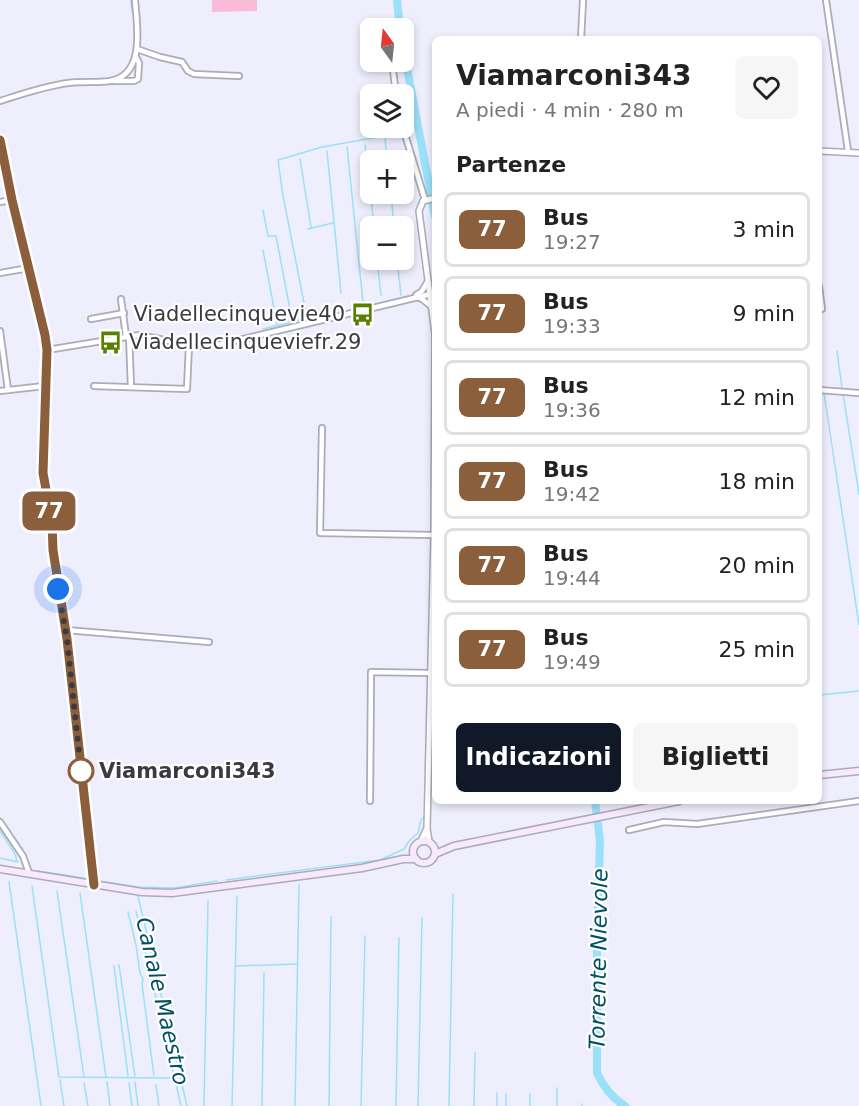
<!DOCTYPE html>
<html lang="it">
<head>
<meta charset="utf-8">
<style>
  :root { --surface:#fff; --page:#f6f6f6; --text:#222; --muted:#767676; --line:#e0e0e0; --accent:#111827 }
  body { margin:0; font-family:"DejaVu Sans",sans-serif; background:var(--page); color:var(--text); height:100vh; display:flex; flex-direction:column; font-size:22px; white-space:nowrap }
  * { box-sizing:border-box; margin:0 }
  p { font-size:20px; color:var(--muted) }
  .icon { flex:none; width:33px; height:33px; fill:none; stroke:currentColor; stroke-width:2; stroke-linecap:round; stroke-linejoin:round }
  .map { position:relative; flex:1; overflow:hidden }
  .panel { position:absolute; left:432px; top:36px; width:390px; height:768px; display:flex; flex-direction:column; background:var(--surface); border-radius:9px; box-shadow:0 3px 9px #0003 }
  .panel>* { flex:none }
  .badge { padding:0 12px; border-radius:9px; font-size:21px; line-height:39px }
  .needle { width:39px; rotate:345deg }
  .fabs { position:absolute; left:360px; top:18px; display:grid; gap:12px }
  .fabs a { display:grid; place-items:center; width:54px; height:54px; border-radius:9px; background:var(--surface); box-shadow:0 3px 9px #0003; font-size:30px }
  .you { position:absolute; width:30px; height:30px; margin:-15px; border:4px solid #fff; border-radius:50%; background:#1a73e8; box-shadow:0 0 0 9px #1a73e833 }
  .map>.badge { position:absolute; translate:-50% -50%; box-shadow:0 0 0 3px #fff }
  h2 { padding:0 24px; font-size:22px; line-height:54px }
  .round { display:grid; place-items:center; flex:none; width:63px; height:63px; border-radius:9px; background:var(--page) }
  .overview { display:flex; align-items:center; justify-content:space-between; height:102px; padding:0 24px }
  h1 { font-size:28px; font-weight:700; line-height:45px }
  .action { display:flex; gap:12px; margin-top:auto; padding:12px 24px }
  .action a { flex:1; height:69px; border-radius:9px; background:var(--accent); color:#fff; font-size:24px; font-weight:700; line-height:69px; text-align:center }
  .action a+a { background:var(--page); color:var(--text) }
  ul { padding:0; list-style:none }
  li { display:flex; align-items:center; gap:18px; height:75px; margin:0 12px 9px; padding:0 12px; border:3px solid var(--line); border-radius:9px }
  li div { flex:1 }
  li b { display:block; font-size:22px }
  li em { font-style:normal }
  li .badge { min-width:66px; font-weight:700; text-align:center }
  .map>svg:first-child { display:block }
  .green { fill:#f9bbd7 }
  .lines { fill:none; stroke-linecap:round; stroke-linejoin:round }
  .stream { stroke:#9be0f9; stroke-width:1.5 }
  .river { stroke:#9be0f9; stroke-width:8 }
  .minor-casing { stroke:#ababba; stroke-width:8 }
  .tertiary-casing { stroke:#ababba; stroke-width:8 }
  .secondary-casing { stroke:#ababba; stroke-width:9 }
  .minor { stroke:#fff; stroke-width:4.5 }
  .tertiary { stroke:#fff; stroke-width:5 }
  .secondary { stroke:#f8e9fc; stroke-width:6 }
  .line-casing { stroke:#fff; stroke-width:14 }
  .line { stroke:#8b5e3c; stroke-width:9 }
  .walk { stroke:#3a3a40; stroke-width:6; stroke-dasharray:0 10.8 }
  .stop-dot { fill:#fff; stroke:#8b5e3c; stroke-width:3 }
  .labels { text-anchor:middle; stroke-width:4.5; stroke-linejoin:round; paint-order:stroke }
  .poi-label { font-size:21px; fill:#3a3a40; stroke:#fff; text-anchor:end }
  .stop-label { font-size:21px; font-weight:bold; fill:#3a3a40; stroke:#fff; text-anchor:start }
  .water-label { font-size:22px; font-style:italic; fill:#005065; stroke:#fff }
</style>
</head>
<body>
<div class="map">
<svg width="859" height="1106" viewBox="0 0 859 1106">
  <rect width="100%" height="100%" fill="#eeeefd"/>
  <path class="green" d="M212,0h45v11l-45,1z"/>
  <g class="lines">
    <g class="stream">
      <path d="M131,0l1,12"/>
      <path d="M385,138l2,22"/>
      <path d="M365,145l9,81"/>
      <path d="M347,147l16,155"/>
      <path d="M327,151l14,142"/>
      <path d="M300,159l11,68"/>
      <path d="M391,194l3,32"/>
      <path d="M263,210l5,26h8l16,84"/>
      <path d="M308,229l25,-6"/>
      <path d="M263,250l14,74"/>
      <path d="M377,260l4,35"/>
      <path d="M397,260l4,35"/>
      <path d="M263,329l44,-11 -24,-122 -5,-36 44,-13 79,-14"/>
      <path d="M837,351l5,37"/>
      <path d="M824,393l35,232"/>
      <path d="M843,394l16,100"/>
      <path d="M819,695l40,-4"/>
      <path d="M0,831l15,23 2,7"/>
      <path d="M0,858l18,4"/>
      <path d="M38,871l46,7"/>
      <path d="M226,880l154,-20 24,-11 6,-9 8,-7 3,-13 3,-3"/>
      <path d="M9,882l32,224"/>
      <path d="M106,882l32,5 36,1 43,-7"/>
      <path d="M32,886l27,191 111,1"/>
      <path d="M57,891l27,186"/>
      <path d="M80,893l26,184"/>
      <path d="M138,896l49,210"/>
      <path d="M136,911l45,195"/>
      <path d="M128,912l8,33 4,28 3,6 -1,5 12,92"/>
      <path d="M119,965l16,112"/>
      <path d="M114,966l14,110"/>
      <path d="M236,966l61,-2"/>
      <path d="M60,1080l4,26"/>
      <path d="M107,1082l3,24"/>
      <path d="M135,1082l3,24"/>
      <path d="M84,1083l4,23"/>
      <path d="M129,1083l3,23"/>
      <path d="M156,1085l3,21"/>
      <path d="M204,1106l4,-205"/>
      <path d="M232,1106l5,-210"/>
      <path d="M262,1106l2,-134"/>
      <path d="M295,1106l4,-221"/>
      <path d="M329,1106l2,-189"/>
      <path d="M361,1106l4,-170"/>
      <path d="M396,1106l3,-168"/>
      <path d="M418,1106l4,-188"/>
      <path d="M449,1106l4,-212"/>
      <path d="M474,1106l1,-53"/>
      <path d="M497,1106v-13"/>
      <path d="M506,1106v-12"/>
      <path d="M530,1106v-12"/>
      <path d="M557,1106v-18"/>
      <path d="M582,1106v-2"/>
    </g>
    <g class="river">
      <path d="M397,0l3,28"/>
      <path d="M404,52l31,164"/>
      <path d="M595,801l5,40 -3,96v136c6,13 15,25 28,33"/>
    </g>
    <defs>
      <g id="minor">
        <path d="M826,0l22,151"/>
        <path d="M581,39l2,-39"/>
        <path d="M137,49l23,8 22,5 6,9 6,3 45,2"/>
        <path d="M392,62l4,32"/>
        <path d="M114,81h20l4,-2 1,-16 -3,-6"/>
        <path d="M0,101c22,-7 45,-15 68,-18 14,-2 28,0 42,-2 36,-6 27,-56 25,-81"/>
        <path d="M403,128l22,72"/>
        <path d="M0,140l12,60 33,135 -2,138 9,49 1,28 14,89 27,246"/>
        <path d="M0,202l12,-2"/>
        <path d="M0,273l29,-5"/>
        <path d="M819,286l3,23"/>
        <path d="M416,295l6,-4 6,-10"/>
        <path d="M417,297l5,2 10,8"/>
        <path d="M121,299l5,37"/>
        <path d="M91,319l33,-6"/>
        <path d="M0,331l8,59"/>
        <path d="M129,335l2,52"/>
        <path d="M47,350l92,-15 56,11 23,-1 213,-51"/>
        <path d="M94,386l93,3 2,-44"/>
        <path d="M819,390l40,3"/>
        <path d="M0,391l44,-5"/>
        <path d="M322,428l-2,105 114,2"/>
        <path d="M66,630l143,12"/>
        <path d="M370,801l1,-129 59,1"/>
        <path d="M0,822l23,34 6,17"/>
        <path d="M629,830l35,-8 33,2 162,-23"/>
      </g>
      <g id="tertiary">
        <path d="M819,151l40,2"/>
        <path d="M421,841l5,-11"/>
        <path d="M429,841l-2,-12 7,-294 1,-201 -16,-123 4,-10 12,-3"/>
      </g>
      <g id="secondary">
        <path d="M819,775l40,-4"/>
        <circle cx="424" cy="852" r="11"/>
        <path d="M435,854l19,-8 225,-45"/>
        <path d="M0,869l142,23 30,1 190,-25 41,-9h13"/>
      </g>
    </defs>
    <use href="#minor" class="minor-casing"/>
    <use href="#tertiary" class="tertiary-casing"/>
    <use href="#secondary" class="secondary-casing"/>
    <use href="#minor" class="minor"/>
    <use href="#tertiary" class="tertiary"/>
    <use href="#secondary" class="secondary"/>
  </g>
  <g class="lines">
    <defs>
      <path id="line" d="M0,140l12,60 33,135 2,15 -4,123 9,49 1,28 14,89 27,246"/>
    </defs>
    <use href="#line" class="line-casing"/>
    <use href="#line" class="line"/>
    <path class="walk" d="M58,589l9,50 14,132"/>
  </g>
  <defs>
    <symbol id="bus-bare" viewBox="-9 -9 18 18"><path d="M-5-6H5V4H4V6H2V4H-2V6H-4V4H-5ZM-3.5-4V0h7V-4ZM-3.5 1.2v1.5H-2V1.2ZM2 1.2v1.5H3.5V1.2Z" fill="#588000" stroke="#fff" stroke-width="2.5" paint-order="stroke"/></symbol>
  </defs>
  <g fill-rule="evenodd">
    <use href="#bus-bare" x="346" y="298" width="33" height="33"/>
    <use href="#bus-bare" x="94" y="326" width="33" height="33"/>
  </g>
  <circle class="stop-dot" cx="81" cy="771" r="12"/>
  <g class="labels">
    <g class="poi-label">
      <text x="345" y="321">Viadellecinquevie40</text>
      <text x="129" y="349" text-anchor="start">Viadellecinqueviefr.29</text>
    </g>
    <g class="stop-label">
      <text x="99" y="778">Viamarconi343</text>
    </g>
    <g class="water-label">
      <text transform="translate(598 959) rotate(-89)" y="8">Torrente Nievole</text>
      <text transform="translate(163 1001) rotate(77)" y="8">Canale Maestro</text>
    </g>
  </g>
</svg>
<div class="fabs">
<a><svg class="needle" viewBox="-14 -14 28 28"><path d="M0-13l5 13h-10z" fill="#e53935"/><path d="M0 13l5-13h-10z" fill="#767676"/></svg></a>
<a><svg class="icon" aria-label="layers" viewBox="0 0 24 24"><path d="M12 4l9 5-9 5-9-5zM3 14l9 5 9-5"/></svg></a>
<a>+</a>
<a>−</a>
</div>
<div class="you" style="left:58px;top:589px"></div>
<b class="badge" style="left:49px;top:511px;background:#8b5e3c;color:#fff">77</b>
<section class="panel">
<div class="overview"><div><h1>Viamarconi343</h1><p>A piedi · 4 min · 280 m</p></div><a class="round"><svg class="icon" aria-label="heart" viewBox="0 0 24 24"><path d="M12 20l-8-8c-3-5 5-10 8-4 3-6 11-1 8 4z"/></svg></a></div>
<h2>Partenze</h2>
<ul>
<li><span class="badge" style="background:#8b5e3c;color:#fff">77</span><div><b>Bus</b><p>19:27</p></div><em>3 min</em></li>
<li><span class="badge" style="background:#8b5e3c;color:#fff">77</span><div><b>Bus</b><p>19:33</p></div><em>9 min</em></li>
<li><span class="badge" style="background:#8b5e3c;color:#fff">77</span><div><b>Bus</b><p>19:36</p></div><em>12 min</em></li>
<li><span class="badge" style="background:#8b5e3c;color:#fff">77</span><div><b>Bus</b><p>19:42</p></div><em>18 min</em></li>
<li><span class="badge" style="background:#8b5e3c;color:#fff">77</span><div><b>Bus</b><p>19:44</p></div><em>20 min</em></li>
<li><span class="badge" style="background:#8b5e3c;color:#fff">77</span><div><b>Bus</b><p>19:49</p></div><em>25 min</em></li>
</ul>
<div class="action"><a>Indicazioni</a><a>Biglietti</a></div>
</section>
</div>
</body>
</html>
